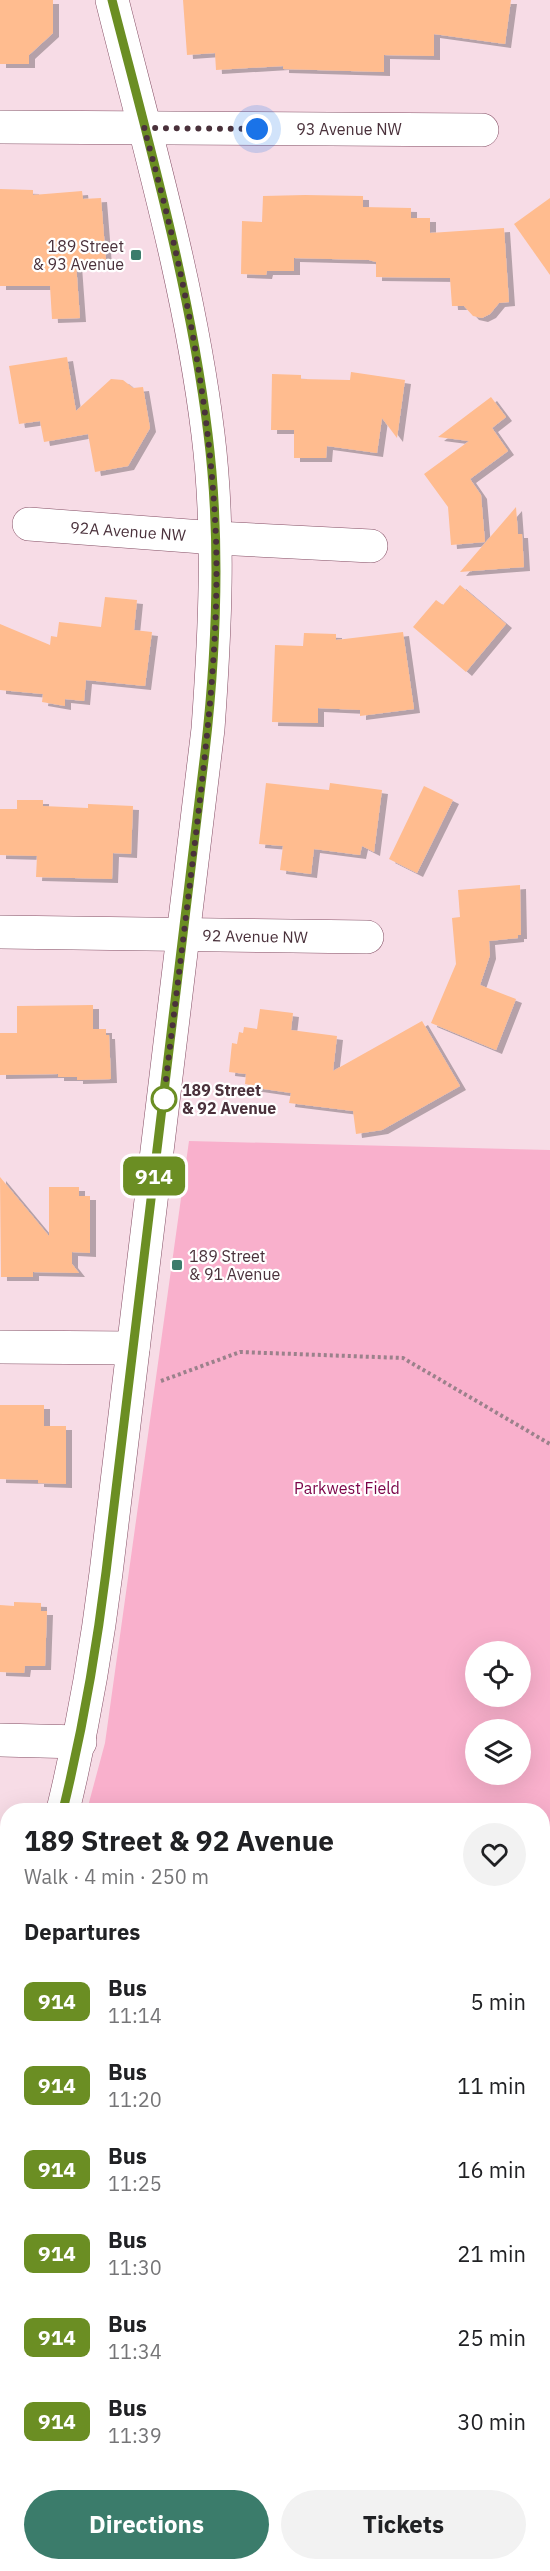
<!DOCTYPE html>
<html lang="en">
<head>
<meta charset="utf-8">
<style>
  :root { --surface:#fff; --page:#f2f2f2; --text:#202124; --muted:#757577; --accent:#3b7c6b }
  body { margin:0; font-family:"IBM Plex Sans",sans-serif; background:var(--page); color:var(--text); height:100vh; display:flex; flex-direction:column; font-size:22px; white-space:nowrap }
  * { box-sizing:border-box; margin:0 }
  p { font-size:20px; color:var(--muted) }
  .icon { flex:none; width:33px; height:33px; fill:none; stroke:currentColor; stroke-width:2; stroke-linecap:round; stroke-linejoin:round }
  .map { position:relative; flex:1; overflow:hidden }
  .details { position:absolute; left:0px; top:1803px; width:550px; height:768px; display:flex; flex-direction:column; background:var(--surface); border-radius:24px 24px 0 0; box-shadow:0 6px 24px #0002 }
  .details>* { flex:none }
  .badge { padding:0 12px; border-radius:9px; font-size:21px; line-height:39px }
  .buttons { position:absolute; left:465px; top:1641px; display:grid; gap:12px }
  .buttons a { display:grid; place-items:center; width:66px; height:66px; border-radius:50%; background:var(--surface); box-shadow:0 6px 24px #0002; font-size:30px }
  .you { position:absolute; width:30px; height:30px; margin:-15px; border:4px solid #fff; border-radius:50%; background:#1a73e8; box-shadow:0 0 0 9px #1a73e833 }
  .map>.badge { position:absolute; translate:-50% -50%; box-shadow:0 0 0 3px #fff }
  h2 { padding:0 24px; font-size:22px; line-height:54px }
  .round { display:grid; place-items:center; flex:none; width:63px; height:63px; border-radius:32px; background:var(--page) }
  .summary { display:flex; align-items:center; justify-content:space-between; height:102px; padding:0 24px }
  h1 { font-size:28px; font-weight:700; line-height:45px }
  .cta { display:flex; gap:12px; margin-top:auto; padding:12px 24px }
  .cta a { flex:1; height:69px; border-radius:36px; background:var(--accent); color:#fff; font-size:24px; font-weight:700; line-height:69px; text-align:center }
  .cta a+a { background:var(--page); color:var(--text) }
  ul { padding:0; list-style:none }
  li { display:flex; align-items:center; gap:18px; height:84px; padding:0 24px }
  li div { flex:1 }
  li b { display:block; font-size:22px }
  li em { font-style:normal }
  li .badge { min-width:66px; font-weight:700; text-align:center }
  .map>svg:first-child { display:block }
  .green { fill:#f9b0cc; fill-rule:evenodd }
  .building { fill:#ffbc8f; filter:url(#shadow) }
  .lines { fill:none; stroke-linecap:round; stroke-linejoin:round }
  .minor-casing { stroke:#844e64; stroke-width:34 }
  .tertiary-casing { stroke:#844e64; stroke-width:34 }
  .path { stroke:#9b818b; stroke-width:4; stroke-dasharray:3 3; stroke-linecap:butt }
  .minor { stroke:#fff; stroke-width:33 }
  .tertiary { stroke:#fff; stroke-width:33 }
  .line-casing { stroke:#fff; stroke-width:14 }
  .line { stroke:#6b8e23; stroke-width:9 }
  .walk { stroke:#4a313b; stroke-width:6; stroke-dasharray:0 10.8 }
  .poi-dot { fill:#3b7c6b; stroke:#fff; stroke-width:2 }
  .stop-dot { fill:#fff; stroke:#6b8e23; stroke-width:3 }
  .labels { text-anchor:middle; stroke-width:4.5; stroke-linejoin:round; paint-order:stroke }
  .street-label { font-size:16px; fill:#4a313b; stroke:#fff }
  .poi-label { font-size:16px; fill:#4a313b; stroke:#fff; text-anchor:end }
  .stop-label { font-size:16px; font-weight:bold; fill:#4a313b; stroke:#fff; text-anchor:start }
  .park-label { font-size:16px; fill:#7b0448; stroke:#fff }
</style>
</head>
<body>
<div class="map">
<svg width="550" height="2571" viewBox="0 0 550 2571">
  <defs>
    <filter id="shadow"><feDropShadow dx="6" dy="4" stdDeviation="0" flood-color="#0004"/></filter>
  </defs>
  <rect width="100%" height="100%" fill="#f7dce6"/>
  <path class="green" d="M189,1141l361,9v867l-7,-2v-205h-456l18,-67zM476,1652h44v44h-44zM476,1730h44v44h-44z"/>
  <g class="building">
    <path d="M0,0h53v33l-24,22v9h-29z"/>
    <path d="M183,0h328l-6,44 -71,-10v22l-50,-1v17l-101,-3v-3l-67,4 -1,-17 -28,2z"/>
    <path d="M0,189l33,1v5l49,-4 1,8 18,-1 5,63 -30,2 4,55 -28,1 -2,-33h-50z"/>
    <path d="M305,195l58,1v11l48,1v10h19v15l74,-5 5,74 -10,1 -9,11 -8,4 -9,-2 -9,-10h-12l-2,-28 -74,-1v-15l-7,-2 -75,-2v13h-27l-1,4 -25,-1 1,-53 20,1 1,-26z"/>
    <path d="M550,198v77l-36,-51z"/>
    <path d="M67,357l9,54 35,-32 12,1 10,8 10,-1 7,41 -22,38 -33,6 -7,-38 -44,8 -4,-21 -21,3 -10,-58z"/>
    <path d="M351,372l54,8 -8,58 -15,-20 -5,35 -50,-7 -1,12h-32v-28h-23l1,-56 29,1v4l49,1z"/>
    <path d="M491,397l15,20 -14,11 16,23 -38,28 11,16 4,47 -34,3 -3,-38 -24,-33 45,-33 -31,-4z"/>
    <path d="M516,507l2,27h4l2,33 -64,5z"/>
    <path d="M460,585l46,39 -40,48 -53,-45 23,-27 7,5z"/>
    <path d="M105,597l32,3 -3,30 18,2 -7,54 -59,-6 -2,21 -19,-2v7l-23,-4 1,-8 -43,-4v-66l50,21 1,-9 6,1 2,-15 42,5z"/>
    <path d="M403,632l11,77 -54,7v-6l-42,-2v15l-46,-1 3,-77 28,1 1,-13 32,1v6z"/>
    <path d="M266,783l63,7 1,-7 52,7 -8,62 -12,-6 -2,9 -46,-6 -3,25 -31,-4 3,-24 -24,-2z"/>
    <path d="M424,786l29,14 -36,73 -28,-14z"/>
    <path d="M17,800h26v6l45,2v-4l45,2 -2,48 -18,-1 -1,26 -76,-2 1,-21 -37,-1v-46h17z"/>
    <path d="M520,885l1,50h-3v3l-29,3 1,14 -10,30 36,14 -20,51 -65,-27 25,-59 -4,-46 8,-1 -2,-27z"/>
    <path d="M93,1005v24h13v6h3l2,44 -34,1v-3h-19v-3l-58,1v-42h17v-27z"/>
    <path d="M260,1009l33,4 -2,17 46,6 -4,35 89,-50 38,65 -78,44 -26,4 -3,-23 -64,-8 2,-10 -41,-6v-2l-5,-1 1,-10 -17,-2 3,-29 5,1 2,-12 4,1 1,-6 13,2z"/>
    <path d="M0,1177l49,59v-49h30v9h11v57l-18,-1v12l7,9 -46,-1v5h-32z"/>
    <path d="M0,1405h44v21h22v58l-28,-1v-3l-38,-1z"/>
    <path d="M14,1602l27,1v8h6l-2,55h-20l-1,7 -24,-1v-67l14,1z"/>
  </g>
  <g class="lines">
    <defs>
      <g id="minor">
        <path d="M0,127l482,3"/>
        <path d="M29,524l187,14 155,8"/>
        <path d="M0,932l367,5"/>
        <path d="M0,1347l133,1"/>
        <path d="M0,1740l80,2"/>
        <path d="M0,2134h8"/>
        <path d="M0,2525h8"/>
        <path d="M402,2564v7"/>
      </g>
      <g id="tertiary">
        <path d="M63,1810c19,-78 33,-157 43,-237l102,-844c7,-98 12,-197 0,-295 -18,-147 -60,-290 -96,-434"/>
        <path d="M0,2026l8,-24"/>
      </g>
    </defs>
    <use href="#minor" class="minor-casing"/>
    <use href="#tertiary" class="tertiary-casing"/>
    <path class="path" d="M161,1381l79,-29 163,6 147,86"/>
    <use href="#minor" class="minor"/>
    <use href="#tertiary" class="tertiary"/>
  </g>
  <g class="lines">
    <defs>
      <path id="line" d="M63,1810c19,-78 33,-157 43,-238l99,-820c12,-105 16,-213 3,-318 -18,-147 -59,-290 -96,-434"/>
    </defs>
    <use href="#line" class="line-casing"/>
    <use href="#line" class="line"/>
    <path class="walk" d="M164,1099l-1,6c11,-93 23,-187 34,-280 11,-95 22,-191 19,-287 -6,-139 -34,-276 -72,-410l113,1"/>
  </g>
  <g class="poi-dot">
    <rect x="130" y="249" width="12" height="12" rx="3"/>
    <rect x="171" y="1259" width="12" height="12" rx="3"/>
  </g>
  <circle class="stop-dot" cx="164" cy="1099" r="12"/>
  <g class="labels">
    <g class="street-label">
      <text x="349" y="135">93 Avenue NW</text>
      <text transform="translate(128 531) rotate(4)" y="6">92A Avenue NW</text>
      <text transform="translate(255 936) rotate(1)" y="6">92 Avenue NW</text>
    </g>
    <g class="poi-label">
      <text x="124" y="252">189 Street<tspan x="124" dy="18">&amp; 93 Avenue</tspan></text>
      <text x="189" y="1262" text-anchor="start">189 Street<tspan x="189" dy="18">&amp; 91 Avenue</tspan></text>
    </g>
    <g class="stop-label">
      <text x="182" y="1096">189 Street<tspan x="182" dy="18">&amp; 92 Avenue</tspan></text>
    </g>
    <g class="park-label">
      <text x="347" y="1494">Parkwest Field</text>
    </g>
  </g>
</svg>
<div class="buttons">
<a><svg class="icon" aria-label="locate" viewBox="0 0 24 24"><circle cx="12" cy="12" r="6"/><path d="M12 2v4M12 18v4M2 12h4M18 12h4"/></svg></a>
<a><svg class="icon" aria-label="layers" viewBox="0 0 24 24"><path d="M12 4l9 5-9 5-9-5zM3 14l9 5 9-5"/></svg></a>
</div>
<div class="you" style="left:257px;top:129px"></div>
<b class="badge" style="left:154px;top:1176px;background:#6b8e23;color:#fff">914</b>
<section class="details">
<div class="summary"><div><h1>189 Street &amp; 92 Avenue</h1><p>Walk · 4 min · 250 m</p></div><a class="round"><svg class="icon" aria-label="heart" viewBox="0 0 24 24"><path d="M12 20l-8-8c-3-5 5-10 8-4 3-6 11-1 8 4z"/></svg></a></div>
<h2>Departures</h2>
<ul>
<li><span class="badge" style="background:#6b8e23;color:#fff">914</span><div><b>Bus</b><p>11:14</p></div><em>5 min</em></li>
<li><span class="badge" style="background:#6b8e23;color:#fff">914</span><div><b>Bus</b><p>11:20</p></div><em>11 min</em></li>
<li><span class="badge" style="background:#6b8e23;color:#fff">914</span><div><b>Bus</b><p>11:25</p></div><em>16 min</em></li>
<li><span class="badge" style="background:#6b8e23;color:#fff">914</span><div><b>Bus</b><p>11:30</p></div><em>21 min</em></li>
<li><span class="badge" style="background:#6b8e23;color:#fff">914</span><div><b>Bus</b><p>11:34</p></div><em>25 min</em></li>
<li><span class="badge" style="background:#6b8e23;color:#fff">914</span><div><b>Bus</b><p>11:39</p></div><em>30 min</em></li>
</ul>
<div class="cta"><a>Directions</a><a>Tickets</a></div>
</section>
</div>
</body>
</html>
